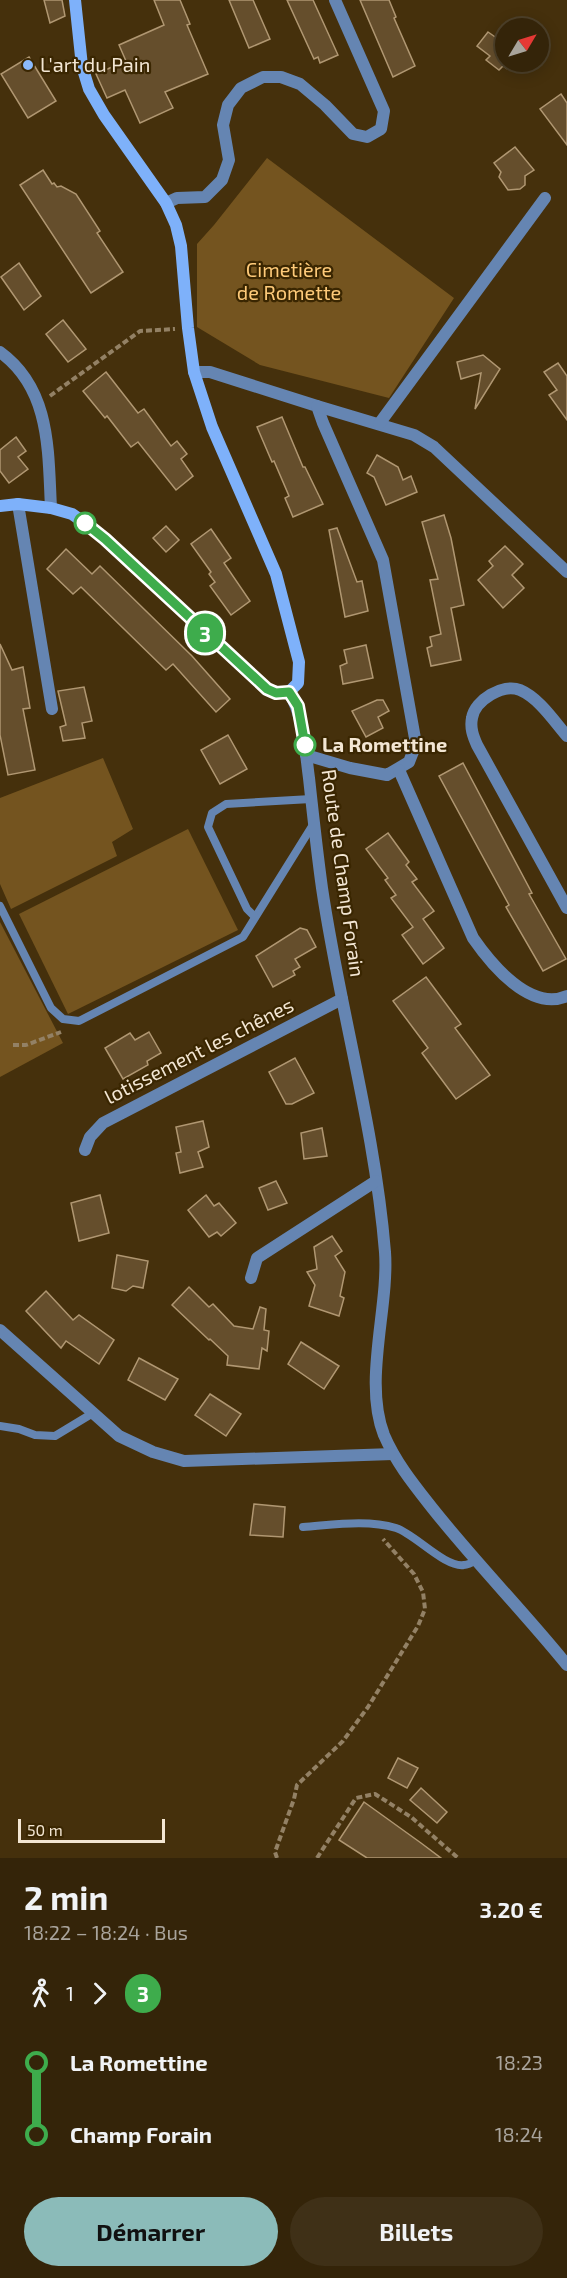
<!DOCTYPE html>
<html lang="fr">
<head>
<meta charset="utf-8">
<style>
  :root { --surface:#342409; --page:#3f3017; --text:#f1f3f6; --muted:#a9a49c; --line:#4e412a; --accent:#8bbbb9 }
  body { margin:0; font-family:"Exo 2",sans-serif; background:var(--page); color:var(--text); height:100vh; display:flex; flex-direction:column; font-size:22px; white-space:nowrap }
  * { box-sizing:border-box; margin:0 }
  p { font-size:20px; color:var(--muted) }
  .icon { flex:none; width:33px; height:33px; fill:none; stroke:currentColor; stroke-width:2; stroke-linecap:round; stroke-linejoin:round }
  .map { position:relative; height:1858px; overflow:hidden }
  .side { display:flex; flex-direction:column; background:var(--surface); flex:1 }
  .side>* { flex:none }
  .badge { padding:0 12px; border-radius:20px; font-size:21px; line-height:39px }
  .needle { width:39px; rotate:52deg }
  .tools { position:absolute; left:495px; top:18px; display:grid; gap:12px }
  .tools a { display:grid; place-items:center; width:54px; height:54px; border-radius:50%; background:var(--surface); box-shadow:0 3px 15px #0003,0 0 0 2px var(--line); font-size:30px }
  .scale { position:absolute; left:18px; bottom:15px; width:147px; box-sizing:border-box; padding-left:6px; border:3px solid #f3e6d3; border-top:0; font-size:16px; line-height:21px; white-space:nowrap; color:#f3e6d3; -webkit-text-stroke:4px #3a2601; paint-order:stroke }
  .map>.badge { position:absolute; translate:-50% -50%; box-shadow:0 0 0 3px #fff }
  .legs { display:flex; align-items:center; gap:9px; height:66px; padding:0 24px; font-size:20px }
  .legs p { margin-inline-start:auto }
  .overview { display:flex; align-items:center; justify-content:space-between; height:102px; padding:0 24px }
  h1 { font-size:33px; font-weight:700; line-height:45px }
  .cta { display:flex; gap:12px; margin-top:auto; padding:12px 24px }
  .cta a { flex:1; height:69px; border-radius:36px; background:var(--accent); color:#111; font-size:24px; font-weight:700; line-height:69px; text-align:center }
  .cta a+a { background:var(--page); color:var(--text) }
  ul { padding:0 24px; list-style:none }
  li { display:flex; align-items:center; gap:21px; height:72px; font-size:22px }
  li i { display:grid; place-items:center; width:9px; height:100%; margin:0 8px; background:currentColor }
  li i::after { content:''; width:15px; height:15px; margin:-8px; border:4px solid; border-radius:50%; background:var(--surface) }
  li p { margin-inline-start:auto }
  li:first-child i { background:linear-gradient(#0000 50%,currentColor 0) }
  li:last-child i { background:linear-gradient(currentColor 50%,#0000 0) }
  .map>svg:first-child { display:block }
  .green { fill:#74541f }
  .building { fill:#654e2c; stroke:#b09772; stroke-width:1.5 }
  .lines { fill:none; stroke-linecap:round; stroke-linejoin:round }
  .path { stroke:#938165; stroke-width:4; stroke-dasharray:6 3; stroke-linecap:butt }
  .lane { stroke:#6585b2; stroke-width:8 }
  .street { stroke:#6585b2; stroke-width:12 }
  .secondary { stroke:#7eb1fa; stroke-width:12 }
  .line-1-casing { stroke:#fff; stroke-width:14 }
  .line-1 { stroke:#3eac4c; stroke-width:9 }
  .poi-dot { fill:#8bbafc; stroke:#3a2601; stroke-width:2 }
  .stop-1-dot { fill:#fff; stroke:#3eac4c; stroke-width:3 }
  .labels { text-anchor:middle; stroke-width:4.5; stroke-linejoin:round; paint-order:stroke }
  .poi-label { font-size:20px; fill:#f3e6d3; stroke:#3a2601; text-anchor:start }
  .park-label { font-size:20px; fill:#feca79; stroke:#3a2601 }
  .stop-label { font-size:20px; font-weight:bold; fill:#f3e6d3; stroke:#3a2601; text-anchor:start }
  .street-label { font-size:20px; fill:#f3e6d3; stroke:#3a2601 }
</style>
</head>
<body>
<div class="map">
<svg width="567" height="1858" viewBox="0 0 567 1858">
  <rect width="100%" height="100%" fill="#45300c"/>
  <g class="green">
    <path d="M267,158l187,140 -65,100 -129,-33 -63,-38v-83l17,-19z"/>
    <path d="M103,758l30,71 -21,13 5,14 -106,53 -11,-25v-86z"/>
    <path d="M188,829l50,101 -170,84 -49,-100z"/>
    <path d="M0,922l63,121 -63,34z"/>
  </g>
  <g class="building">
    <path d="M44,0h18l3,16 -15,7z"/>
    <path d="M154,0h26l10,24 -3,1 21,49 -43,18 8,16 -33,15 -15,-33 -18,8 -11,-24 30,-13 -7,-16 45,-20z"/>
    <path d="M229,0h24l17,39 -21,9z"/>
    <path d="M287,0h26l25,55 -18,8 -2,-6 -4,2z"/>
    <path d="M360,0h29l7,17 -2,1 21,48 -22,11z"/>
    <path d="M488,32l13,9 5,-6v33l-3,-2 -4,4 -13,-10 4,-4 -13,-10z"/>
    <path d="M29,57l27,44 -28,17 -27,-44z"/>
    <path d="M561,94l6,9v42l-27,-36z"/>
    <path d="M515,147l19,23 -9,6v9l-5,4 -12,1 -9,-13 2,-5 -7,-9z"/>
    <path d="M43,170l9,14 2,-1 3,4 4,-1 15,8 24,37 -3,2 26,39 -32,21 -71,-108z"/>
    <path d="M19,263l22,33 -17,14 -23,-33z"/>
    <path d="M63,320l23,29 -18,13 -22,-28z"/>
    <path d="M483,355l17,14 -25,40 6,-36 -20,6 -4,-17z"/>
    <path d="M558,363l9,13v44l-18,-25 8,-5 -13,-18z"/>
    <path d="M106,372l32,41 6,-4 27,37 6,-5 10,13 -6,5 12,17 -17,14 -38,-48 -7,5 -24,-31 -2,2 -22,-27z"/>
    <path d="M282,417l21,50h2l18,37 -30,13 -8,-19 4,-2 -15,-35 -2,1 -15,-35z"/>
    <path d="M16,437l10,14 -8,6 10,12 -19,14 -9,-12v-21z"/>
    <path d="M377,455l21,12 5,13 8,-4 6,16 -31,13 -12,-28 -7,-4z"/>
    <path d="M444,515l7,23 13,67 -13,3 10,52 -30,6 -4,-18 5,-2 -2,-9 11,-3 -11,-54 8,-1 -16,-57z"/>
    <path d="M166,526l13,14 -13,12 -13,-14z"/>
    <path d="M337,528l20,54 5,-1 6,30 -23,6 -16,-87z"/>
    <path d="M211,529l20,29 -7,5 26,38 -19,14 -21,-29 5,-4 -6,-8 2,-2 -20,-28z"/>
    <path d="M505,546l18,18 -11,11 12,13 -21,20 -25,-28 15,-14 -4,-5z"/>
    <path d="M66,549l26,25 8,-8 92,90 38,43 -14,13 -43,-48 -7,6 -85,-83 -8,7 -26,-25z"/>
    <path d="M0,644l12,26 11,-3 7,41 -7,1 12,61 -27,5 -8,-40z"/>
    <path d="M366,645l7,33 -30,6 -3,-18 7,-3 -3,-13z"/>
    <path d="M84,687l8,34 -10,2 3,15 -22,3 -3,-14 6,-2 -8,-34z"/>
    <path d="M377,700h6l6,11 -11,6 5,11 -17,9 -14,-26z"/>
    <path d="M228,735l19,34 -27,15 -19,-34z"/>
    <path d="M463,763l69,130 -3,1 37,65 -23,12 -37,-64 3,-2 -70,-129z"/>
    <path d="M388,833l21,29 -3,3 11,14 -5,3 22,29 -11,8 21,29 -21,16 -21,-29 11,-8 -22,-29 5,-3 -11,-15 3,-2 -22,-29z"/>
    <path d="M300,928l7,2 9,17 -21,12 5,8 -7,4 2,4 -22,12 -17,-31z"/>
    <path d="M426,977l35,47 -6,4 35,47 -34,24 -34,-46 6,-5 -35,-47z"/>
    <path d="M149,1032l12,21 -14,8 1,4 -25,14 -18,-31 25,-15 5,7z"/>
    <path d="M295,1058l19,35 -22,11h-6l-17,-32z"/>
    <path d="M203,1121l6,26 -11,5 5,15 -23,6 -4,-20 5,-1 -5,-25z"/>
    <path d="M322,1128l5,28 -23,3 -3,-26z"/>
    <path d="M276,1181l11,22 -19,7 -9,-22z"/>
    <path d="M100,1195l9,38 -30,8 -8,-38z"/>
    <path d="M206,1195l8,11 5,-3 17,20 -15,13 -4,-4 -8,5 -21,-27z"/>
    <path d="M332,1236l10,15 -7,5 10,16 -5,24 4,2 -5,18 -30,-10 6,-21 -8,-13 10,-3 -3,-22z"/>
    <path d="M117,1255l31,6 -5,27 -10,-2 -7,5 -14,-3z"/>
    <path d="M189,1287l20,20 4,-3 21,22 19,3 7,-22 6,2 -2,21 5,1 -2,20 -5,-3 -3,21 -32,-4 1,-9 -18,-17 -1,1 -37,-35z"/>
    <path d="M46,1291l27,29 6,-5 35,25 -15,24 -33,-23 -5,7 -35,-37z"/>
    <path d="M301,1342l38,24 -15,23 -36,-25z"/>
    <path d="M139,1358l39,21 -13,21 -37,-20z"/>
    <path d="M210,1394l31,20 -15,22 -31,-21z"/>
    <path d="M254,1504l31,3 -2,30 -33,-2z"/>
    <path d="M398,1758l20,10 -11,20 -19,-10z"/>
    <path d="M421,1788l26,24 -10,11 -27,-23z"/>
    <path d="M364,1802l57,41 20,15h-74l-28,-18z"/>
  </g>
  <g class="lines">
    <g class="path">
      <path d="M50,396l90,-65 35,-2"/>
      <path d="M13,1045h13l35,-13"/>
      <path d="M277,1858l-2,-6 19,-53 3,-14 46,-44 25,-34 50,-81 7,-17 -2,-17 -9,-18 -31,-35"/>
      <path d="M317,1858l39,-60 19,-4 36,23 47,41"/>
    </g>
    <g class="lane">
      <path d="M0,906l51,102 12,11 16,2 164,-84 71,-114"/>
      <path d="M255,917l-8,-8 -39,-82 4,-14 14,-9 85,-5"/>
      <path d="M0,1426l19,3 16,6 20,1 38,-23"/>
      <path d="M303,1527c29,-2 64,-8 93,1 19,6 49,40 68,37 4,0 9,-3 12,-5"/>
    </g>
    <g class="street">
      <path d="M166,203l11,-5 28,-1 17,-17 7,-20 -6,-35 5,-20 13,-17 22,-11h18l19,7 25,21 28,29 14,3 14,-8 3,-18 -49,-111"/>
      <path d="M0,352c51,37 48,99 51,156"/>
      <path d="M194,372h16l107,34 6,17 60,137 33,184 -7,18 -22,13 -37,-7 -44,-13"/>
      <path d="M317,406l97,29 20,12 133,125"/>
      <path d="M379,424l166,-226"/>
      <path d="M18,504l34,205"/>
      <path d="M289,692c15,26 16,57 20,86 4,37 8,74 13,110 18,122 53,241 63,364 4,56 -22,129 -1,183 12,28 31,51 49,74 43,54 91,103 134,156"/>
      <path d="M567,736c-13,-15 -28,-38 -47,-46 -17,-7 -45,10 -48,28 -2,10 1,18 5,27l90,163"/>
      <path d="M399,770l74,168c18,26 57,74 94,58"/>
      <path d="M85,1150l5,-13 13,-14 239,-124"/>
      <path d="M251,1278l6,-20 119,-77"/>
      <path d="M0,1330l119,106 34,16 31,9 209,-7"/>
    </g>
    <path class="secondary" d="M0,506l18,-2 33,4 21,6 13,9 20,16 162,150 9,4 13,-1 9,-9 1,-21 -23,-88 -64,-147 -18,-55 -6,-44 -7,-82 -5,-21 -10,-22 -62,-88 -15,-26 -7,-23 -7,-66"/>
  </g>
  <g class="lines">
    <defs>
      <path id="line-1" d="M85,523l20,16 162,150 9,4 13,-1 9,14 7,39"/>
    </defs>
    <use href="#line-1" class="line-1-casing"/>
    <use href="#line-1" class="line-1"/>
  </g>
  <circle class="poi-dot" cx="28" cy="65" r="6"/>
  <g class="stop-1-dot">
    <circle cx="85" cy="523" r="10"/>
    <circle cx="305" cy="745" r="10"/>
  </g>
  <g class="labels">
    <g class="poi-label">
      <text x="40" y="72">L'art du Pain</text>
    </g>
    <g class="park-label">
      <text x="289" y="277">Cimetière<tspan x="289" dy="23">de Romette</tspan></text>
    </g>
    <g class="stop-label">
      <text x="322" y="752">La Romettine</text>
    </g>
    <g class="street-label">
      <text transform="translate(343 873) rotate(82)" y="7">Route de Champ Forain</text>
      <text transform="translate(199 1051) rotate(-27)" y="7">lotissement les chênes</text>
    </g>
  </g>
</svg>
<div class="tools">
<a><svg class="needle" viewBox="-14 -14 28 28"><path d="M0-13l5 13h-10z" fill="#e53935"/><path d="M0 13l5-13h-10z" fill="#a9a49c"/></svg></a>
</div>
<div class="scale">50 m</div>
<b class="badge" style="left:205px;top:633px;background:#3eac4c;color:#fff">3</b>
</div>
<section class="side">
<div class="overview"><div><h1>2 min</h1><p>18:22 – 18:24 · Bus</p></div><b>3.20 €</b></div>
<div class="legs"><svg class="icon" aria-label="walk" viewBox="0 0 24 24"><circle cx="13" cy="4" r="2"/><path d="M13 8l-2 6 4 7M11 14l-3 7M7 12l3-4h3l4 4"/></svg>1<svg class="icon" aria-label="forward" viewBox="0 0 24 24"><path d="M9 5l7 7-7 7"/></svg><b class="badge" style="background:#3eac4c;color:#fff">3</b></div>
<ul>
<li><i style="color:#3eac4c"></i><b>La Romettine</b><p>18:23</p></li>
<li><i style="color:#3eac4c"></i><b>Champ Forain</b><p>18:24</p></li>
</ul>
<div class="cta"><a>Démarrer</a><a>Billets</a></div>
</section>
</body>
</html>
